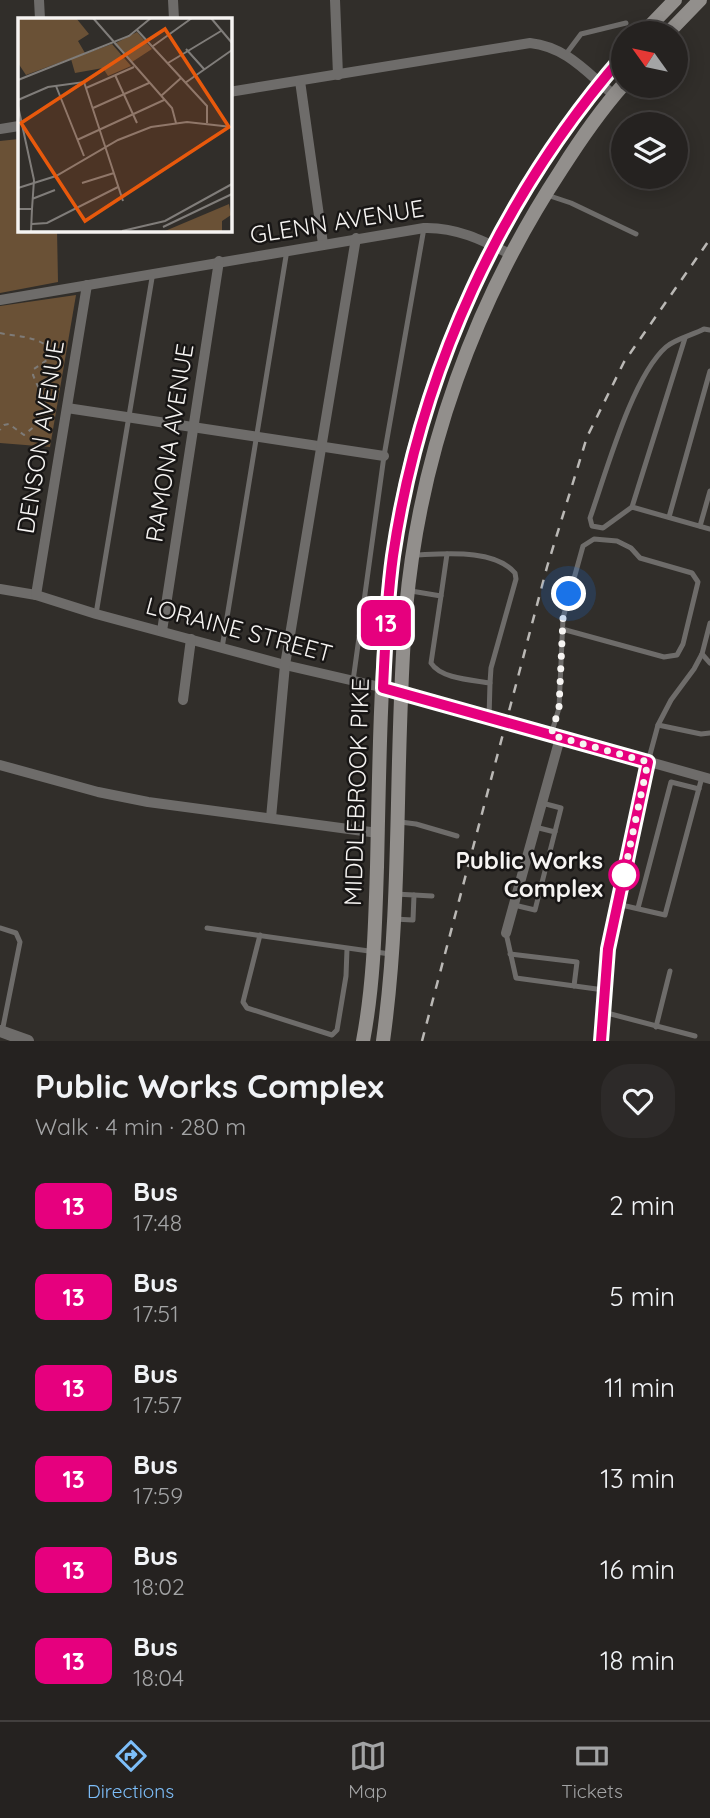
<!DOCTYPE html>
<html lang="en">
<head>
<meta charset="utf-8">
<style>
  :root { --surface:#252220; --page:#2d2a29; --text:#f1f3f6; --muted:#a3a4a5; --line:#423f3e; --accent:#7dbef9 }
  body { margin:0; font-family:Quicksand,sans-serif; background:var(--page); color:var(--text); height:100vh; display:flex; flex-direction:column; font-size:26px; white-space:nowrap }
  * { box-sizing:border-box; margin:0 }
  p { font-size:23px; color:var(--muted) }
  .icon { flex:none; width:38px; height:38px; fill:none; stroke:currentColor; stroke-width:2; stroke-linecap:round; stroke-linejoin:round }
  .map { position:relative; height:1041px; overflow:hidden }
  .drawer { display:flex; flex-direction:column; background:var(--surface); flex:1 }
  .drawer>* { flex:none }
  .badge { padding:0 14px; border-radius:10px; font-size:24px; line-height:46px }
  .needle { width:46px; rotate:303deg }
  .controls { position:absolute; left:611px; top:21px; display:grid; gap:14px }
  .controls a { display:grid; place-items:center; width:77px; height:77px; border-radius:50%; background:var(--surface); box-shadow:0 4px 18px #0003,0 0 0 2px var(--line); font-size:35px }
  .you { position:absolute; width:35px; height:35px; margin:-18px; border:5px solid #fff; border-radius:50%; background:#1a73e8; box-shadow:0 0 0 10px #1a73e833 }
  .map>.badge { position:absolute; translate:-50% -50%; box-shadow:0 0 0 4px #fff }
  .round { display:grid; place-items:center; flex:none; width:74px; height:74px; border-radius:28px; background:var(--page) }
  .summary { display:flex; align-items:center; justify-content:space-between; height:119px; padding:0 35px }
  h1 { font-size:33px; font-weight:800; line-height:52px }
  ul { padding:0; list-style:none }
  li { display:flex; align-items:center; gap:21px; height:91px; padding:0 35px }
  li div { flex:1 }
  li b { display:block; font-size:26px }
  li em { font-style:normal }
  li .badge { min-width:77px; font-weight:700; text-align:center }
  .tab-bar { display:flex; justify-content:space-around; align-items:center; height:98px; border-top:2px solid var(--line); background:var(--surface); font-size:19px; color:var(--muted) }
  .tab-bar a { display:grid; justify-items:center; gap:4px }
  .tab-bar .selected { color:var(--accent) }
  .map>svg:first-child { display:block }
  .green { fill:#6a5136 }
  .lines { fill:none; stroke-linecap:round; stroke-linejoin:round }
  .path { stroke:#7e7b78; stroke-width:2; stroke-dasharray:5 5; stroke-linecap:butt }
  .service { stroke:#6e6c6a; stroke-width:5 }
  .minor { stroke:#6e6c6a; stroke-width:10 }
  .tertiary { stroke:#6e6c6a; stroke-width:12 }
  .secondary { stroke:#928f8c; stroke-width:14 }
  .rail { stroke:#bab8b5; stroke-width:2.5; stroke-dasharray:9 9; stroke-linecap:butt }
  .line-casing { stroke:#fff; stroke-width:16 }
  .line { stroke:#e6007e; stroke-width:10 }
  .walk { stroke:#f6f4f2; stroke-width:7; stroke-dasharray:0 12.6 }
  .stop-dot { fill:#fff; stroke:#e6007e; stroke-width:3.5 }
  .labels { text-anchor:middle; stroke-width:5; stroke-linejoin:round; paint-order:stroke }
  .street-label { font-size:24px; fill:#f6f4f2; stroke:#181615 }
  .stop-label { font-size:24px; font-weight:bold; fill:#f6f4f2; stroke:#181615; text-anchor:end }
  .inset-road { fill:none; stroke:#807d7a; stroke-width:2 }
  .view { fill:#e8590c; fill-opacity:0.15; stroke:#e8590c; stroke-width:3.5 }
  .inset-edge { fill:none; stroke:#f6f4f2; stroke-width:3.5 }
</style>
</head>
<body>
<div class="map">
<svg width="710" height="1041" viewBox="0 0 710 1041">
  <rect width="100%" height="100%" fill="#312e2a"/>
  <g class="green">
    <path d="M19,139v90h38l1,53 -58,11v-152z"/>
    <path d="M76,295l-26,152 -50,-4v-137z"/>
  </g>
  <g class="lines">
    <g class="path">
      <path d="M628,33l4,-5"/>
      <path d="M617,46l6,-8"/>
      <path d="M0,333c18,4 45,3 54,22l-20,14 -1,6 12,28 -9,22 -12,10 -15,-11 -5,1 -4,5"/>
      <path d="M43,396l15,4"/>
    </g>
    <g class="service">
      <path d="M566,54l15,-20 45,-11"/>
      <path d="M547,195l24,8 65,31"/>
      <path d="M710,330l-6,-1c-11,6 -29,10 -38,18 -34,30 -60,126 -76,171l2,8 11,2 29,-21 78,22"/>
      <path d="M632,507l53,-169"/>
      <path d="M669,517l41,-146"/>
      <path d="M700,526l10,-35"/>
      <path d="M414,555c29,-1 80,-7 101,18l1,6 -25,89 -1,15"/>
      <path d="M411,591l30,5 -10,67c10,16 42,17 59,20l-1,35"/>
      <path d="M441,596l6,-42"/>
      <path d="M96,614l57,-342"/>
      <path d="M222,648l65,-398"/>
      <path d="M702,654l8,9"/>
      <path d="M353,681l31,-225 40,-228"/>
      <path d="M658,725l43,9 9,-1"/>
      <path d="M551,735l8,-27 4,-90 20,-72 11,-7 23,2 14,7 9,10 52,15 6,9 -15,62 -6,11 -13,2 -102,-28"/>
      <path d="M648,762l10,-37 13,-25 23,-31 8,-15 8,-31"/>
      <path d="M400,822l16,2 41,12"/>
      <path d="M535,827l20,5"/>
      <path d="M414,895l18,1"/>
      <path d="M617,904l48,11 37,-138"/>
      <path d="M514,905l21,5 26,-102 -19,-5"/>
      <path d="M638,908l33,-126 28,7"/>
      <path d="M394,919l19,1 1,-25 -19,-1"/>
      <path d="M0,928l16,5 4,9 -18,90"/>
      <path d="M207,928l183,26"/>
      <path d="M506,933l10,45 88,12"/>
      <path d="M260,935l-17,67 4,6 85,27 5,-5 9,-54 1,-27"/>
      <path d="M510,954l67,8 -3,24"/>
      <path d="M603,1012l92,24"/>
      <path d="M656,1027l14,-56"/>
    </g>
    <g class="minor">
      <path d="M39,0l1,19"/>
      <path d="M173,0l1,19"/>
      <path d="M335,0l3,75"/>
      <path d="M300,81l23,163"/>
      <path d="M229,92l301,-49c37,4 57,30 84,52"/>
      <path d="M0,129l19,-3"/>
      <path d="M0,300l424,-72c32,-1 58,12 86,26"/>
      <path d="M67,408l317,48"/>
      <path d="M0,589l36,6 60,19 189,51 117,27 308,87"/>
      <path d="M36,595l51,-310"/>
      <path d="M162,631l57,-370"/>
      <path d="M183,700l8,-61"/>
      <path d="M0,765l98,27 50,10 230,31"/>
      <path d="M271,818l14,-153 71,-427"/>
      <path d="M506,933l54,-195"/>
      <path d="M601,1041l7,-92 40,-187"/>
    </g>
    <path class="tertiary" d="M0,1031l28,10"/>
    <g class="secondary">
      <path d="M643,33l32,-33"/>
      <path d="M668,33l32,-33"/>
      <path d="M363,1041c11,-58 12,-115 14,-174 2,-86 3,-174 10,-260 17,-202 103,-398 236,-551"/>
      <path d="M383,1041c20,-143 11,-288 23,-432 14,-157 69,-308 155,-439 19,-30 39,-59 62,-85"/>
    </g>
    <path class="rail" d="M422,1041l125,-474 40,-130 37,-75 86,-123"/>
  </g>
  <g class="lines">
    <defs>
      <path id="line" d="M601,1041l7,-92 40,-187 -265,-74c2,-44 4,-89 10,-132 27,-184 108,-360 230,-500"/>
    </defs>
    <use href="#line" class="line-casing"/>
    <use href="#line" class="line"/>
    <path class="walk" d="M569,594l-6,24 -4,90 -8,27 97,27 -25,117 1,-4"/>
  </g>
  <circle class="stop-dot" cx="624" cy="875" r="14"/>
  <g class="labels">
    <g class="street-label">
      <text transform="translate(337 222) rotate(-9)" y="8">GLENN AVENUE</text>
      <text transform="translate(41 437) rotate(-81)" y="8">DENSON AVENUE</text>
      <text transform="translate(170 443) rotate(-81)" y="8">RAMONA AVENUE</text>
      <text transform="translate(239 630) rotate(15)" y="8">LORAINE STREET</text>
      <text transform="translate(357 792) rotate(-88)" y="8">MIDDLEBROOK PIKE</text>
    </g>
    <g class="stop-label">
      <text x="603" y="869">Public Works<tspan x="603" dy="28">Complex</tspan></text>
    </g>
  </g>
  <g transform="translate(18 18)">
    <rect width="214" height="214" fill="#312e2a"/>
    <path d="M0,0h58l13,16 -11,7 7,12 -59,22 -8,-12zM119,14l15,17 -20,13 -18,-18zM94,26l19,22 -23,10 -5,-8 -28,5 -4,-14zM211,186l2,11 -9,6v10h-57z" fill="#6a5136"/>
    <path class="inset-road" d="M75,0l79,90 4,15M193,0l21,25M119,12l70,76v17M135,28l39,-28M168,31l18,20M150,45l53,-32M97,57l22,48M0,62l111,-44 22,-18M167,65l47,-33M38,68l28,70M68,70l48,-21M143,78l20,-18M0,82l30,-13 36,-5 39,119M0,88l16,74M75,90l56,-25M59,122l87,-40M64,165l32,-10M0,170l38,-12 62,-36 33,-13 36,-5 45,5M14,181l23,-9M0,191h14l2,-29M14,206l15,-1 71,-36M145,209l69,-33M13,213l1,-22M104,213l43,-10 67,-37"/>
    <path class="view" d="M147,11l64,98 -144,94 -64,-98z"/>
    <rect width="214" height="214" class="inset-edge"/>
  </g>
</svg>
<div class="controls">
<a><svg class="needle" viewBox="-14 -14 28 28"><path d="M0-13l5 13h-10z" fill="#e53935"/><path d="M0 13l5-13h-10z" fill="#a3a4a5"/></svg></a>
<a><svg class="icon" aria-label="layers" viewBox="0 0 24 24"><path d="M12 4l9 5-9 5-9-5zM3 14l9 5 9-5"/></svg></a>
</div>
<div class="you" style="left:569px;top:594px"></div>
<b class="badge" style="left:386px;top:623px;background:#e6007e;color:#fff">13</b>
</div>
<section class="drawer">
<div class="summary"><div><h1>Public Works Complex</h1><p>Walk · 4 min · 280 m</p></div><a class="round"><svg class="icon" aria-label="heart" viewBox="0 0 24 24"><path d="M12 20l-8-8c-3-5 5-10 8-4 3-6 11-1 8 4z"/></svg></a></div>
<ul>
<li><span class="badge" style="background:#e6007e;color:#fff">13</span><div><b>Bus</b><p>17:48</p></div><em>2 min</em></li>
<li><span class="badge" style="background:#e6007e;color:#fff">13</span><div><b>Bus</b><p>17:51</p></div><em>5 min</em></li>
<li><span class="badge" style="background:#e6007e;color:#fff">13</span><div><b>Bus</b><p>17:57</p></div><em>11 min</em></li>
<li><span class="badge" style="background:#e6007e;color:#fff">13</span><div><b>Bus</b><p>17:59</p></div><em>13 min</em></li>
<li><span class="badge" style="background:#e6007e;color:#fff">13</span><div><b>Bus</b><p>18:02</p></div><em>16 min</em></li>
<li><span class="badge" style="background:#e6007e;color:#fff">13</span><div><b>Bus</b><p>18:04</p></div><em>18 min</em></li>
</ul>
</section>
<nav class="tab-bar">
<a class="selected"><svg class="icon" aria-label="directions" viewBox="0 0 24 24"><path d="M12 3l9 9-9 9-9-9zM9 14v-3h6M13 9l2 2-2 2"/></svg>Directions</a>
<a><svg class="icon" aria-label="map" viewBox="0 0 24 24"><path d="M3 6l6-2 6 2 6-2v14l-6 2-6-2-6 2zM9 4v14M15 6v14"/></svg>Map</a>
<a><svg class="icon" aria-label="tickets" viewBox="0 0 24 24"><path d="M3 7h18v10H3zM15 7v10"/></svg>Tickets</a>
</nav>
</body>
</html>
